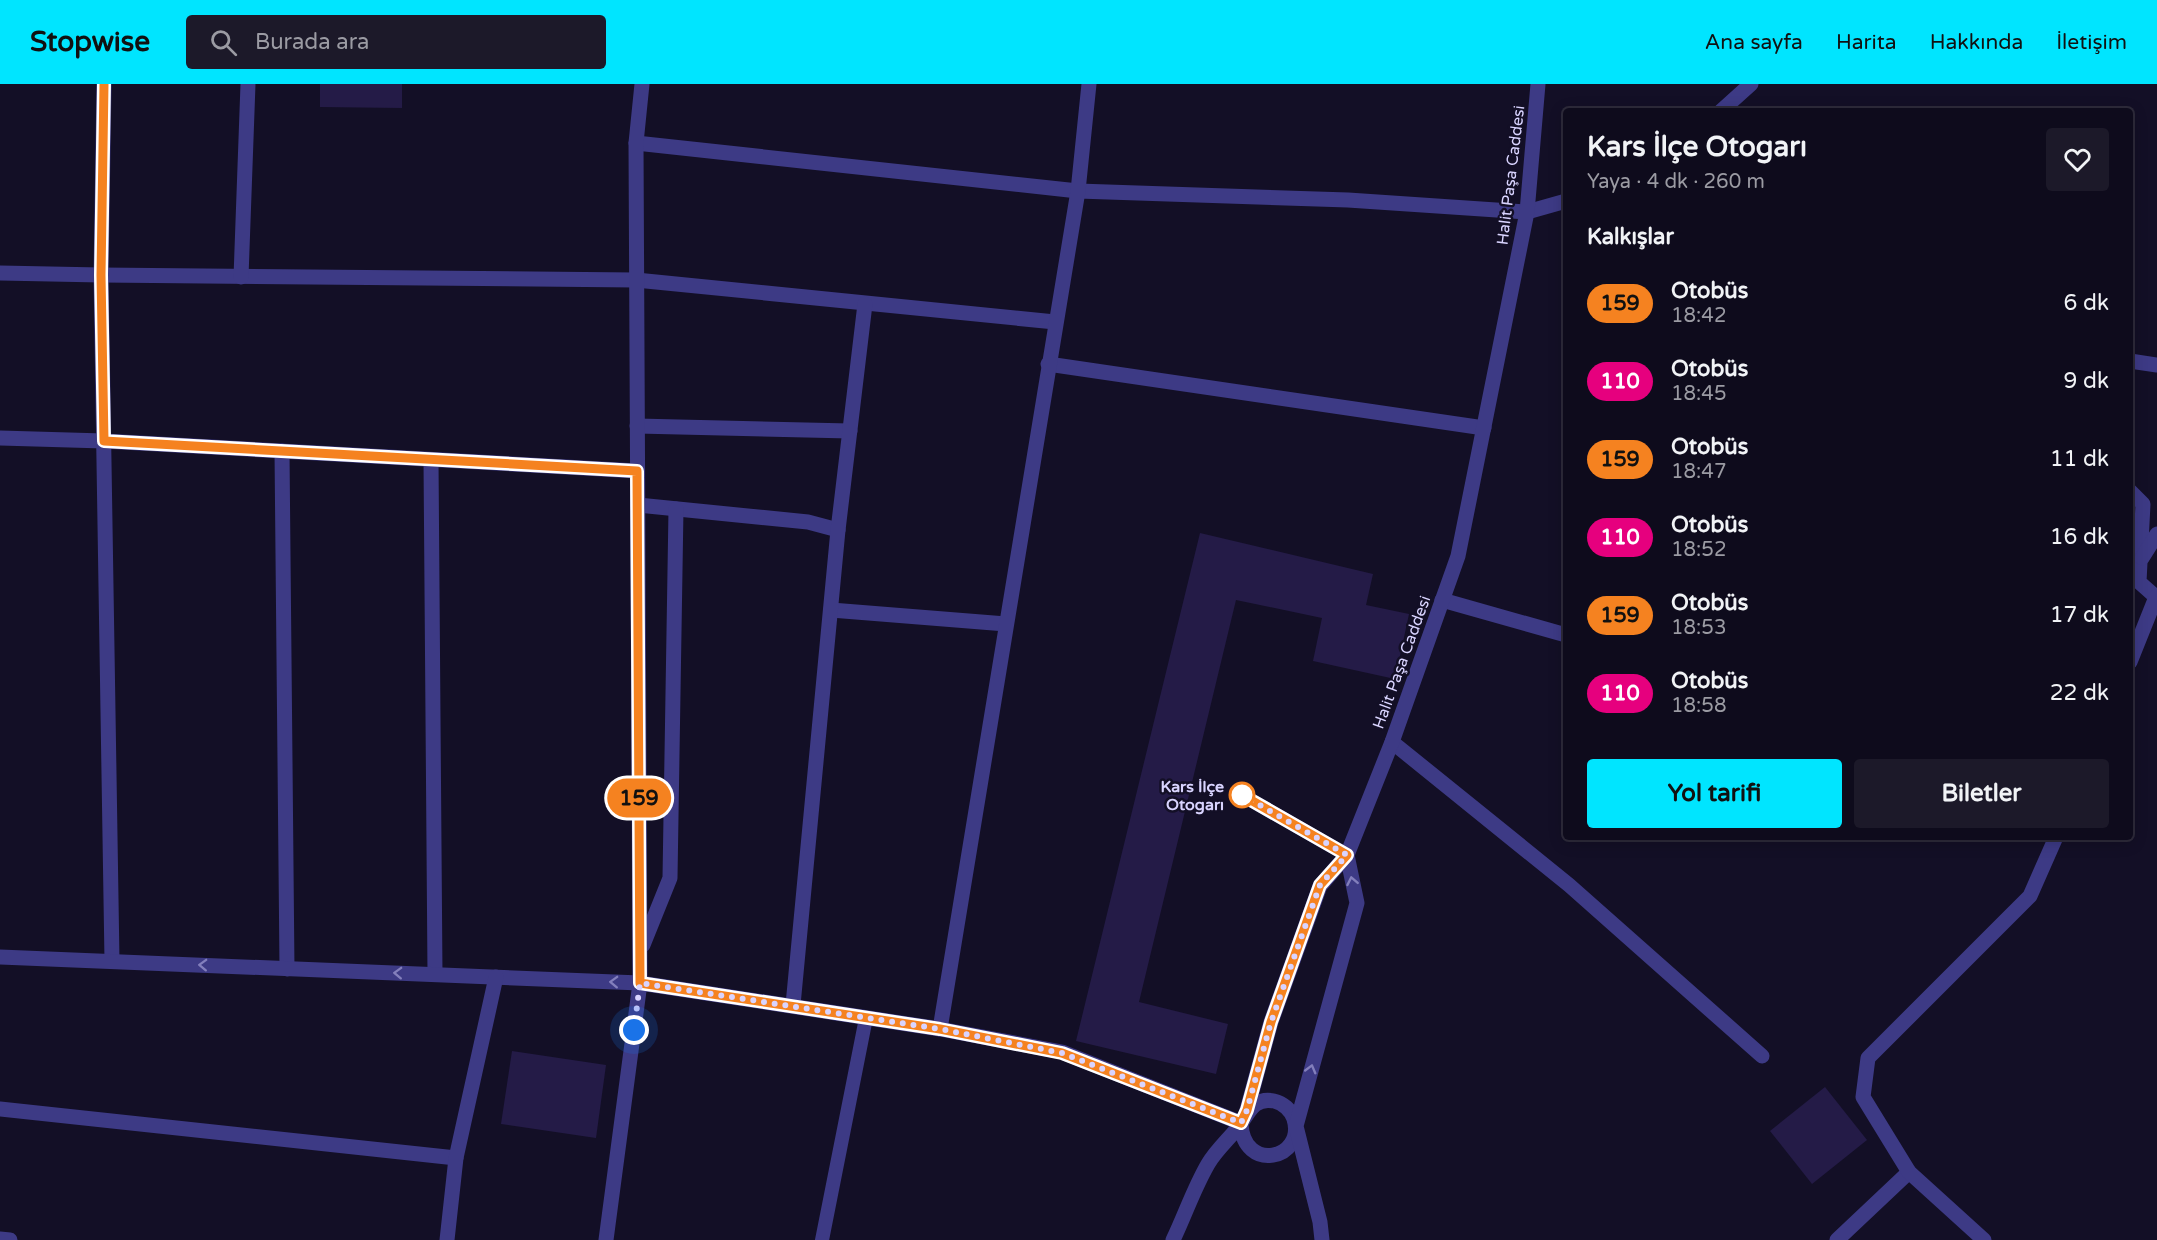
<!DOCTYPE html>
<html lang="tr">
<head>
<meta charset="utf-8">
<style>
  :root { --surface:#0e0b1c; --page:#1c1929; --text:#f1f3f6; --muted:#9b9ba3; --line:#2e2b3b; --accent:#00e5ff }
  body { margin:0; font-family:"Varela Round",sans-serif; background:var(--page); color:var(--text); height:100vh; display:flex; flex-direction:column; font-size:22px; white-space:nowrap }
  * { box-sizing:border-box; margin:0 }
  p { font-size:20px; color:var(--muted) }
  .icon { flex:none; width:33px; height:33px; fill:none; stroke:currentColor; stroke-width:2; stroke-linecap:round; stroke-linejoin:round }
  .map { position:relative; flex:1; overflow:hidden }
  .side { position:absolute; left:1563px; top:24px; width:570px; height:732px; display:flex; flex-direction:column; background:var(--surface); border-radius:6px; box-shadow:0 3px 15px #0003,0 0 0 2px var(--line) }
  .side>* { flex:none }
  .badge { padding:0 12px; border-radius:20px; font-size:21px; line-height:39px }
  .you { position:absolute; width:30px; height:30px; margin:-15px; border:4px solid #fff; border-radius:50%; background:#1a73e8; box-shadow:0 0 0 9px #1a73e833 }
  .map>.badge { position:absolute; translate:-50% -50%; box-shadow:0 0 0 3px #fff }
  h2 { padding:0 24px; font-size:22px; line-height:54px }
  .round { display:grid; place-items:center; flex:none; width:63px; height:63px; border-radius:6px; background:var(--page) }
  .headline { display:flex; align-items:center; justify-content:space-between; height:102px; padding:0 24px }
  h1 { font-size:28px; font-weight:700; line-height:45px }
  .primary-button { display:flex; gap:12px; margin-top:auto; padding:12px 24px }
  .primary-button a { flex:1; height:69px; border-radius:6px; background:var(--accent); color:#111; font-size:24px; font-weight:700; line-height:69px; text-align:center }
  .primary-button a+a { background:var(--page); color:var(--text) }
  ul { padding:0; list-style:none }
  li { display:flex; align-items:center; gap:18px; height:78px; padding:0 24px }
  li div { flex:1 }
  li b { display:block; font-size:22px }
  li em { font-style:normal }
  li .badge { min-width:66px; font-weight:700; text-align:center }
  header { display:flex; align-items:center; gap:36px; box-sizing:border-box; height:84px; padding:0 30px; background:var(--accent); color:#111 }
  header strong { font-size:28px }
  nav { display:flex; gap:33px; margin-inline-start:auto; font-size:21px }
  .search { width:420px; height:54px; background:var(--page); display:flex; align-items:center; gap:15px; box-sizing:border-box; padding:0 21px; border-radius:6px; color:var(--muted); font-size:22px }
  .map>svg:first-child { display:block }
  .building { fill:#241b47 }
  .lines { fill:none; stroke-linecap:round; stroke-linejoin:round }
  .service { stroke:#3d3a85; stroke-width:14 }
  .pedestrian { stroke:#3d3a85; stroke-width:15 }
  .minor { stroke:#3d3a85; stroke-width:15 }
  .oneway { stroke:#837fbc }
  .line-casing { stroke:#fff; stroke-width:14 }
  .line { stroke:#f58220; stroke-width:9 }
  .walk { stroke:#d9d4ff; stroke-width:6; stroke-dasharray:0 10.8 }
  .stop-dot { fill:#fff; stroke:#f58220; stroke-width:3 }
  .labels { text-anchor:middle; stroke-width:5; stroke-linejoin:round; paint-order:stroke }
  .street-label { font-size:16px; fill:#d9d4ff; stroke:#130f26 }
  .stop-label { font-size:16px; font-weight:bold; fill:#d9d4ff; stroke:#130f26; text-anchor:end }
</style>
</head>
<body>
<header>
<strong>Stopwise</strong>
<div class="search"><svg class="icon" aria-label="search" viewBox="0 0 24 24"><circle cx="10" cy="10" r="6"/><path d="M15 15l6 6"/></svg>Burada ara</div>
<nav><a>Ana sayfa</a><a>Harita</a><a>Hakkında</a><a>İletişim</a></nav>
</header>
<div class="map">
<svg width="2157" height="1156" viewBox="0 0 2157 1156">
  <rect width="100%" height="100%" fill="#130f26"/>
  <g class="building">
    <path d="M320,0h82v24l-82,-1z"/>
    <path d="M1200,449l173,41 -7,31 43,9 -14,65 -82,-18 9,-43 -86,-18 -97,402 89,22 -12,50 -140,-33z"/>
    <path d="M512,967l94,14 -10,73 -95,-14z"/>
    <path d="M1825,1003l42,53 -55,44 -42,-53z"/>
  </g>
  <g class="lines">
    <g class="service">
      <path d="M1242,711l105,60"/>
      <path d="M822,1156l44,-222"/>
    </g>
    <path class="pedestrian" d="M637,342l213,5"/>
    <g class="minor">
      <path d="M104,0l-3,191 11,686"/>
      <path d="M1721,27l30,-27"/>
      <path d="M636,59l442,48 270,9 179,12 39,-11"/>
      <path d="M0,189l101,2 535,5 419,42"/>
      <path d="M241,193l7,-193"/>
      <path d="M2130,277l27,4"/>
      <path d="M1048,280l436,64"/>
      <path d="M0,354l104,3 533,30"/>
      <path d="M282,367l5,518"/>
      <path d="M431,376l4,514"/>
      <path d="M2130,407l13,13 -4,78 18,16"/>
      <path d="M638,421l170,17 30,8"/>
      <path d="M2142,474l15,-24"/>
      <path d="M1442,516l124,35"/>
      <path d="M831,526l175,14"/>
      <path d="M2130,578l26,-65"/>
      <path d="M1392,658l177,143 193,171"/>
      <path d="M643,861l27,-67 6,-369"/>
      <path d="M0,873l640,26 300,46 122,23 179,71"/>
      <path d="M793,921l45,-475 27,-226"/>
      <path d="M940,945l138,-838 11,-107"/>
      <path d="M0,1025l456,49"/>
      <path d="M1247,1026l24,-88 49,-136 27,-31"/>
      <path d="M0,1155l10,1"/>
      <path d="M447,1156l9,-82 40,-181"/>
      <path d="M606,1156l34,-257 -4,-840 6,-59"/>
      <path d="M1173,1156c12,-25 21,-52 35,-76 8,-14 22,-26 32,-39 9,-13 14,-28 34,-24 9,2 17,9 20,18 12,40 -51,55 -53,4"/>
      <path d="M1322,1156l-2,-18 -24,-96 61,-223 -10,-48 45,-113 66,-186 69,-344 11,-128"/>
      <path d="M1837,1156l72,-68"/>
      <path d="M1984,1156l-75,-68 -46,-75 5,-39 162,-162 26,-59"/>
    </g>
  </g>
  <defs><path id="oneway-chevron" d="M-2-3.5L2.5 0L-2 3.5" fill="none" stroke-width="1.6" stroke-linecap="round" stroke-linejoin="round" transform="scale(1.5)"/></defs>
  <g class="oneway">
    <use href="#oneway-chevron" transform="translate(1352 797) rotate(-101)"/>
    <use href="#oneway-chevron" transform="translate(203 881) rotate(-178)"/>
    <use href="#oneway-chevron" transform="translate(398 889) rotate(-178)"/>
    <use href="#oneway-chevron" transform="translate(614 898) rotate(-178)"/>
    <use href="#oneway-chevron" transform="translate(1311 985) rotate(-75)"/>
  </g>
  <g class="lines">
    <defs>
      <path id="line" d="M104,0l-3,191 3,166 533,30 3,512 300,46 122,24 179,70 6,-13 24,-88 49,-137 27,-30 -105,-60"/>
    </defs>
    <use href="#line" class="line-casing"/>
    <use href="#line" class="line"/>
    <path class="walk" d="M634,946l6,-47 300,46 122,24 179,70 6,-13 24,-88 49,-137 27,-30 -105,-60"/>
  </g>
  <circle class="stop-dot" cx="1242" cy="711" r="12"/>
  <g class="labels">
    <g class="street-label">
      <text transform="translate(1510 91) rotate(-83)" y="6">Halit Paşa Caddesi</text>
      <text transform="translate(1401 578) rotate(-70)" y="6">Halit Paşa Caddesi</text>
    </g>
    <g class="stop-label">
      <text x="1224" y="708">Kars İlçe<tspan x="1224" dy="18">Otogarı</tspan></text>
    </g>
  </g>
</svg>
<div class="you" style="left:634px;top:946px"></div>
<b class="badge" style="left:639px;top:714px;background:#f58220;color:#111">159</b>
<section class="side">
<div class="headline"><div><h1>Kars İlçe Otogarı</h1><p>Yaya · 4 dk · 260 m</p></div><a class="round"><svg class="icon" aria-label="heart" viewBox="0 0 24 24"><path d="M12 20l-8-8c-3-5 5-10 8-4 3-6 11-1 8 4z"/></svg></a></div>
<h2>Kalkışlar</h2>
<ul>
<li><span class="badge" style="background:#f58220;color:#111">159</span><div><b>Otobüs</b><p>18:42</p></div><em>6 dk</em></li>
<li><span class="badge" style="background:#e6007e;color:#fff">110</span><div><b>Otobüs</b><p>18:45</p></div><em>9 dk</em></li>
<li><span class="badge" style="background:#f58220;color:#111">159</span><div><b>Otobüs</b><p>18:47</p></div><em>11 dk</em></li>
<li><span class="badge" style="background:#e6007e;color:#fff">110</span><div><b>Otobüs</b><p>18:52</p></div><em>16 dk</em></li>
<li><span class="badge" style="background:#f58220;color:#111">159</span><div><b>Otobüs</b><p>18:53</p></div><em>17 dk</em></li>
<li><span class="badge" style="background:#e6007e;color:#fff">110</span><div><b>Otobüs</b><p>18:58</p></div><em>22 dk</em></li>
</ul>
<div class="primary-button"><a>Yol tarifi</a><a>Biletler</a></div>
</section>
</div>
</body>
</html>
